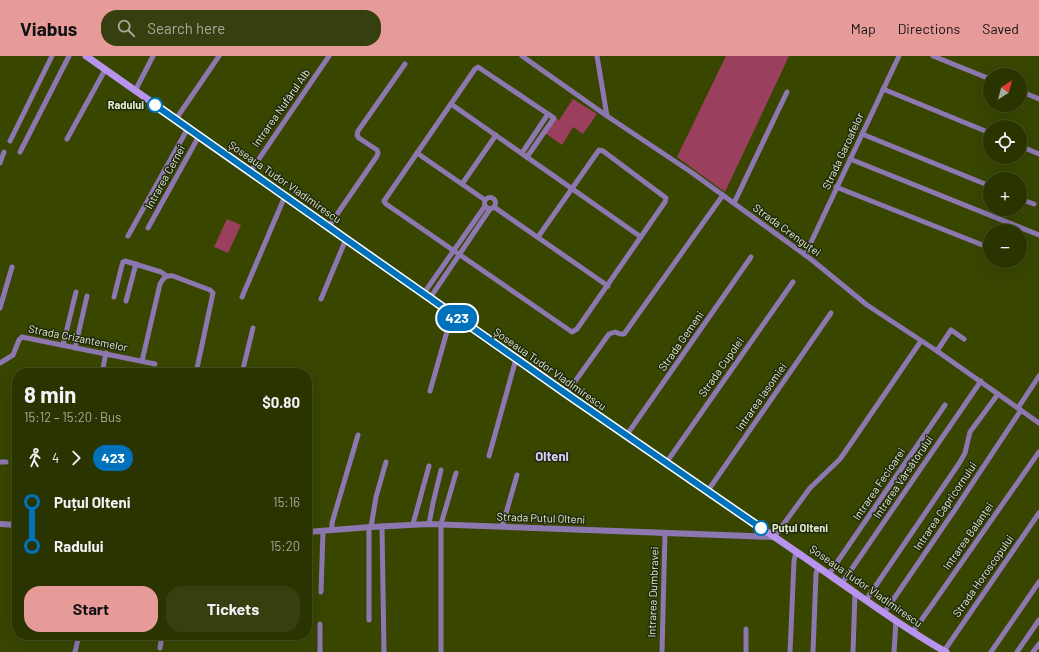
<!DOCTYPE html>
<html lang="en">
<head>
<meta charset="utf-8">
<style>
  :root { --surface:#2a3400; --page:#363f0f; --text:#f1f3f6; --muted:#a5aa99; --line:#464f22; --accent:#e69b98 }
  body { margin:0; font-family:Barlow,sans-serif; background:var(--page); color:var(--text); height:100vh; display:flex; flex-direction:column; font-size:15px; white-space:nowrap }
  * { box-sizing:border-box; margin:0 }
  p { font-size:13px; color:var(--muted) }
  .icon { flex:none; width:22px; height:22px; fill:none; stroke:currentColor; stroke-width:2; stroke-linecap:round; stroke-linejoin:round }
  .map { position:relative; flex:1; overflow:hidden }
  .drawer { position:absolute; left:12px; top:312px; width:300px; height:272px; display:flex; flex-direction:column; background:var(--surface); border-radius:16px; box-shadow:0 4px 16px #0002,0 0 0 1px var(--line) }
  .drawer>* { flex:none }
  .badge { padding:0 8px; border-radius:13px; font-size:14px; line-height:26px }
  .needle { width:26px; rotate:36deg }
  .buttons { position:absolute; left:983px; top:12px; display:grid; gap:8px }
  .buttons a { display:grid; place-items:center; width:44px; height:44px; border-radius:50%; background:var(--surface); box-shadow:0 4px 16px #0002,0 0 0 1px var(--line); font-size:20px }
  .map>.badge { position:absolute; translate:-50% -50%; box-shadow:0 0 0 2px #fff }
  .legs { display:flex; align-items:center; gap:6px; height:44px; padding:0 12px; font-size:13px }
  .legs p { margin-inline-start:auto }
  .overview { display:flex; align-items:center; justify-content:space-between; height:68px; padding:0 12px }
  h1 { font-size:22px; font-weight:700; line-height:30px }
  .primary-button { display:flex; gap:8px; margin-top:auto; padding:8px 12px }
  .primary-button a { flex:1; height:46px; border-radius:16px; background:var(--accent); color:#111; font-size:16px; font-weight:700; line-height:46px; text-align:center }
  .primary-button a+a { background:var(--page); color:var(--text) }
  ul { padding:0 12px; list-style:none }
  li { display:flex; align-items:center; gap:14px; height:44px; font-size:15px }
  li i { display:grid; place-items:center; width:6px; height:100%; margin:0 5px; background:currentColor }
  li i::after { content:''; width:10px; height:10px; margin:-5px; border:3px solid; border-radius:50%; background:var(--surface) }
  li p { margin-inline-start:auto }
  li:first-child i { background:linear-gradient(#0000 50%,currentColor 0) }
  li:last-child i { background:linear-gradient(currentColor 50%,#0000 0) }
  header { display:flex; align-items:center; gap:24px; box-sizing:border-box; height:56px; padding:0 20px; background:var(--accent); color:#111 }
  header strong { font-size:19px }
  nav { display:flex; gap:22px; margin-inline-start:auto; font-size:14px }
  .search { width:280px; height:36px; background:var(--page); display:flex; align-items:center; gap:10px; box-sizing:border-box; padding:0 14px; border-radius:16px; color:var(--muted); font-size:15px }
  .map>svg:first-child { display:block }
  .green { fill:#9a405e }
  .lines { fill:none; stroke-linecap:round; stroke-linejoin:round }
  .minor { stroke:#8d77b0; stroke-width:5 }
  .tertiary { stroke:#8d77b0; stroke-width:6 }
  .secondary { stroke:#b994ef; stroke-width:7 }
  .line-1-casing { stroke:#fff; stroke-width:9 }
  .line-1 { stroke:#0072bc; stroke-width:6 }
  .stop-1-dot { fill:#fff; stroke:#0072bc; stroke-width:2 }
  .labels { text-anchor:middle; stroke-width:3; stroke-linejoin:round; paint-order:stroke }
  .stop-label { font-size:11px; font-weight:bold; fill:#e1eccb; stroke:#222a0f; text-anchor:end }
  .street-label { font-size:11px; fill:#e1eccb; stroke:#222a0f }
  .quarter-label { font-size:13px; font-weight:bold; fill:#ddcef8; stroke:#222a0f }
</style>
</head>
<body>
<header>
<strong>Viabus</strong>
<div class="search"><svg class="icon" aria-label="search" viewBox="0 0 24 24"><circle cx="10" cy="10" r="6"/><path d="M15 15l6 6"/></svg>Search here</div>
<nav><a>Map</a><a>Directions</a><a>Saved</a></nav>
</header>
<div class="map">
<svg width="1039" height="596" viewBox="0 0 1039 596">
  <rect width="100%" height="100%" fill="#384600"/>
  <g class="green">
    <path d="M726,0h63l-64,136 -48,-35z"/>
    <path d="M573,43l24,15 -14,20 -10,-7 -11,18 -17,-12 10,-15 4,2z"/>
    <path d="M227,163l14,6 -13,28 -14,-6z"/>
  </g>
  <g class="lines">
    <g class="minor">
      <path d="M522,0l85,60 84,56 121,88 55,45 70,46 102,72"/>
      <path d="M597,0l10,60"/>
      <path d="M933,0l57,23"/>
      <path d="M883,33l107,44"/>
      <path d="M135,35l18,-35"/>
      <path d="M1020,35l19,8"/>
      <path d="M451,48l190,133"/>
      <path d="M176,63l43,-63"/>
      <path d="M862,78l128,52"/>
      <path d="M67,83l38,-69"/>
      <path d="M10,85l42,-85"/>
      <path d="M1020,90l19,8"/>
      <path d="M20,96l49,-96"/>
      <path d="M417,97l68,47"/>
      <path d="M522,97l26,-39"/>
      <path d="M527,101l27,-39 -76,-51 -3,2 -91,132 2,3 186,128 5,-3 88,-127 1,-4 -63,-47 -4,-1 -61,87"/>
      <path d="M850,103l189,76"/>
      <path d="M0,107l4,-11"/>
      <path d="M250,116l79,-116"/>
      <path d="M462,128l34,-49"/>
      <path d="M836,131l154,61"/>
      <circle cx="490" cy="147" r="5.5"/>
      <path d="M1020,143l14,5"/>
      <path d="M734,147l53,-111"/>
      <path d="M494,151l114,79"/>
      <path d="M329,170l48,-70 1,-3 -1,-3 -18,-12 -2,-3 1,-4 47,-67"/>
      <path d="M148,172l51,-92"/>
      <path d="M128,180l60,-108"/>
      <path d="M805,199l94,-199"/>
      <path d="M424,237l61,-87"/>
      <path d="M114,241l8,-32 1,-3 2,-1 36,11 6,4"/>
      <path d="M242,241l43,-101"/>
      <path d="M430,242l60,-89"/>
      <path d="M321,243l25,-60"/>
      <path d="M126,245l10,-37"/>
      <path d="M0,252l12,-41"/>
      <path d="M63,289l13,-53"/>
      <path d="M75,292l12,-52"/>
      <path d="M937,295l14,-21 13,9"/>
      <path d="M142,305l18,-77c3,-6 6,-9 13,-8l37,14 3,3 -17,80"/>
      <path d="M0,307l13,-8 6,-15 3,-3 133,27"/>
      <path d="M102,317l4,-20"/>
      <path d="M242,317l11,-45"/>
      <path d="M430,335l22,-77"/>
      <path d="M566,338l43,-60 6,-2 5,2h4l99,-139"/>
      <path d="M1018,352l21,-32"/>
      <path d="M626,380l125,-179"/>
      <path d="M489,400l27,-97"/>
      <path d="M0,406h6"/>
      <path d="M666,407l127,-181"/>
      <path d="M707,436l124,-179"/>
      <path d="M413,468l16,-58"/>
      <path d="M429,468l4,-21 8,-33"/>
      <path d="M382,470l2,126"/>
      <path d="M371,471l5,-30 10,-35"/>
      <path d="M502,471l15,-52"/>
      <path d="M332,474v-7l26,-88"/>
      <path d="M774,481l36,-49 30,-29 7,-10 74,-108"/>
      <path d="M829,518l116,-169"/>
      <path d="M842,527l139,-202"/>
      <path d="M321,536l2,-61"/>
      <path d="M866,544l94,-138 5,-9 5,-21 28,-38"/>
      <path d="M884,557l72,-105 65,-98"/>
      <path d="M369,564v-93"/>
      <path d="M913,576l126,-180"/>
      <path d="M160,592l2,-13"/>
      <path d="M944,595l95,-138"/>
      <path d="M75,596l4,-17"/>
      <path d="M320,596v-28"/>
      <path d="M441,596v-128l15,-51"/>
      <path d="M662,596l3,-119"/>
      <path d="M746,596v-23"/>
      <path d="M790,596l4,-91 2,-9"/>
      <path d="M813,596l3,-78 2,-7"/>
      <path d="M853,596l2,-59"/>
      <path d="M894,596l2,-31"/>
      <path d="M991,596l48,-70"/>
      <path d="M1017,596l22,-32"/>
      <path d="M1033,596l6,-8"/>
    </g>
    <g class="tertiary">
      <path d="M0,468l17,1"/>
      <path d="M307,476l64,-5 58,-3 345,13"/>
    </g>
    <path class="secondary" d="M86,0l604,424c47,32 95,63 141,96 38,26 75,54 115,76"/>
  </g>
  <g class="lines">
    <defs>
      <path id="line-1" d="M155,49l413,290 193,133"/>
    </defs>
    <use href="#line-1" class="line-1-casing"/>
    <use href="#line-1" class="line-1"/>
  </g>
  <g class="stop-1-dot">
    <circle cx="155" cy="49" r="7"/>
    <circle cx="761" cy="472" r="7"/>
  </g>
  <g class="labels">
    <g class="stop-label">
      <text x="144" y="53">Radului</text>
      <text x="772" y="476" text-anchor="start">Puțul Olteni</text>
    </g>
    <g class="street-label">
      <text transform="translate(281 52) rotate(-55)" y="4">Intrarea Nufărul Alb</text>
      <text transform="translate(843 95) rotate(-65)" y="4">Strada Garoafelor</text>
      <text transform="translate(165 121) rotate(-61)" y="4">Intrarea Cernei</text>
      <text transform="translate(285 126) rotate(35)" y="4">Șoseaua Tudor Vladimirescu</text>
      <text transform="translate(787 174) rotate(36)" y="4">Strada Crenguței</text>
      <text transform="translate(78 282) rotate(11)" y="4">Strada Crizantemelor</text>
      <text transform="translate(681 285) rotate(-55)" y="4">Strada Gemeni</text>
      <text transform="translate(721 311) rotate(-55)" y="4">Strada Cupolei</text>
      <text transform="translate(550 313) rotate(35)" y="4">Șoseaua Tudor Vladimirescu</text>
      <text transform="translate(761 341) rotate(-55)" y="4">Intrarea Iasomiei</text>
      <text transform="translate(903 421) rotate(-56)" y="4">Intrarea Vărsătorului</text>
      <text transform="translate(879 428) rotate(-56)" y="4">Intrarea Fecioarei</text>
      <text transform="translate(945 450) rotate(-56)" y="4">Intrarea Capricornului</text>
      <text transform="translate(541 462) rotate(2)" y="4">Strada Puțul Olteni</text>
      <text transform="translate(968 480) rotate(-55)" y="4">Intrarea Balanței</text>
      <text transform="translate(983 520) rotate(-55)" y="4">Strada Horoscopului</text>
      <text transform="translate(866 530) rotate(35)" y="4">Șoseaua Tudor Vladimirescu</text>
      <text transform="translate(653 536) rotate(-88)" y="4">Intrarea Dumbravei</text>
    </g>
    <g class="quarter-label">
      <text x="552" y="405">Olteni</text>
    </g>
  </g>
</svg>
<div class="buttons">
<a><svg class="needle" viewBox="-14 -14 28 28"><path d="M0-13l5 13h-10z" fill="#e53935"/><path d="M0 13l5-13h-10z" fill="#a5aa99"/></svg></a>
<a><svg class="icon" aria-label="locate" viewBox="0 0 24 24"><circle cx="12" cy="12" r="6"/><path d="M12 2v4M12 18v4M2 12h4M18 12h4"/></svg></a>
<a>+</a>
<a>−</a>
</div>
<b class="badge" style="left:457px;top:262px;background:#0072bc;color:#fff">423</b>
<section class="drawer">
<div class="overview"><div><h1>8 min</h1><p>15:12 – 15:20 · Bus</p></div><b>$0.80</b></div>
<div class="legs"><svg class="icon" aria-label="walk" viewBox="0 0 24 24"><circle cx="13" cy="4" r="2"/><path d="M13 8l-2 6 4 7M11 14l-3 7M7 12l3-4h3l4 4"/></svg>4<svg class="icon" aria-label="forward" viewBox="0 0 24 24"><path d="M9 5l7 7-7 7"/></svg><b class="badge" style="background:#0072bc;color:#fff">423</b></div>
<ul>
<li><i style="color:#0072bc"></i><b>Puțul Olteni</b><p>15:16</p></li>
<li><i style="color:#0072bc"></i><b>Radului</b><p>15:20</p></li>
</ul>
<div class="primary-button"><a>Start</a><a>Tickets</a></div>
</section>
</div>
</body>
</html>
